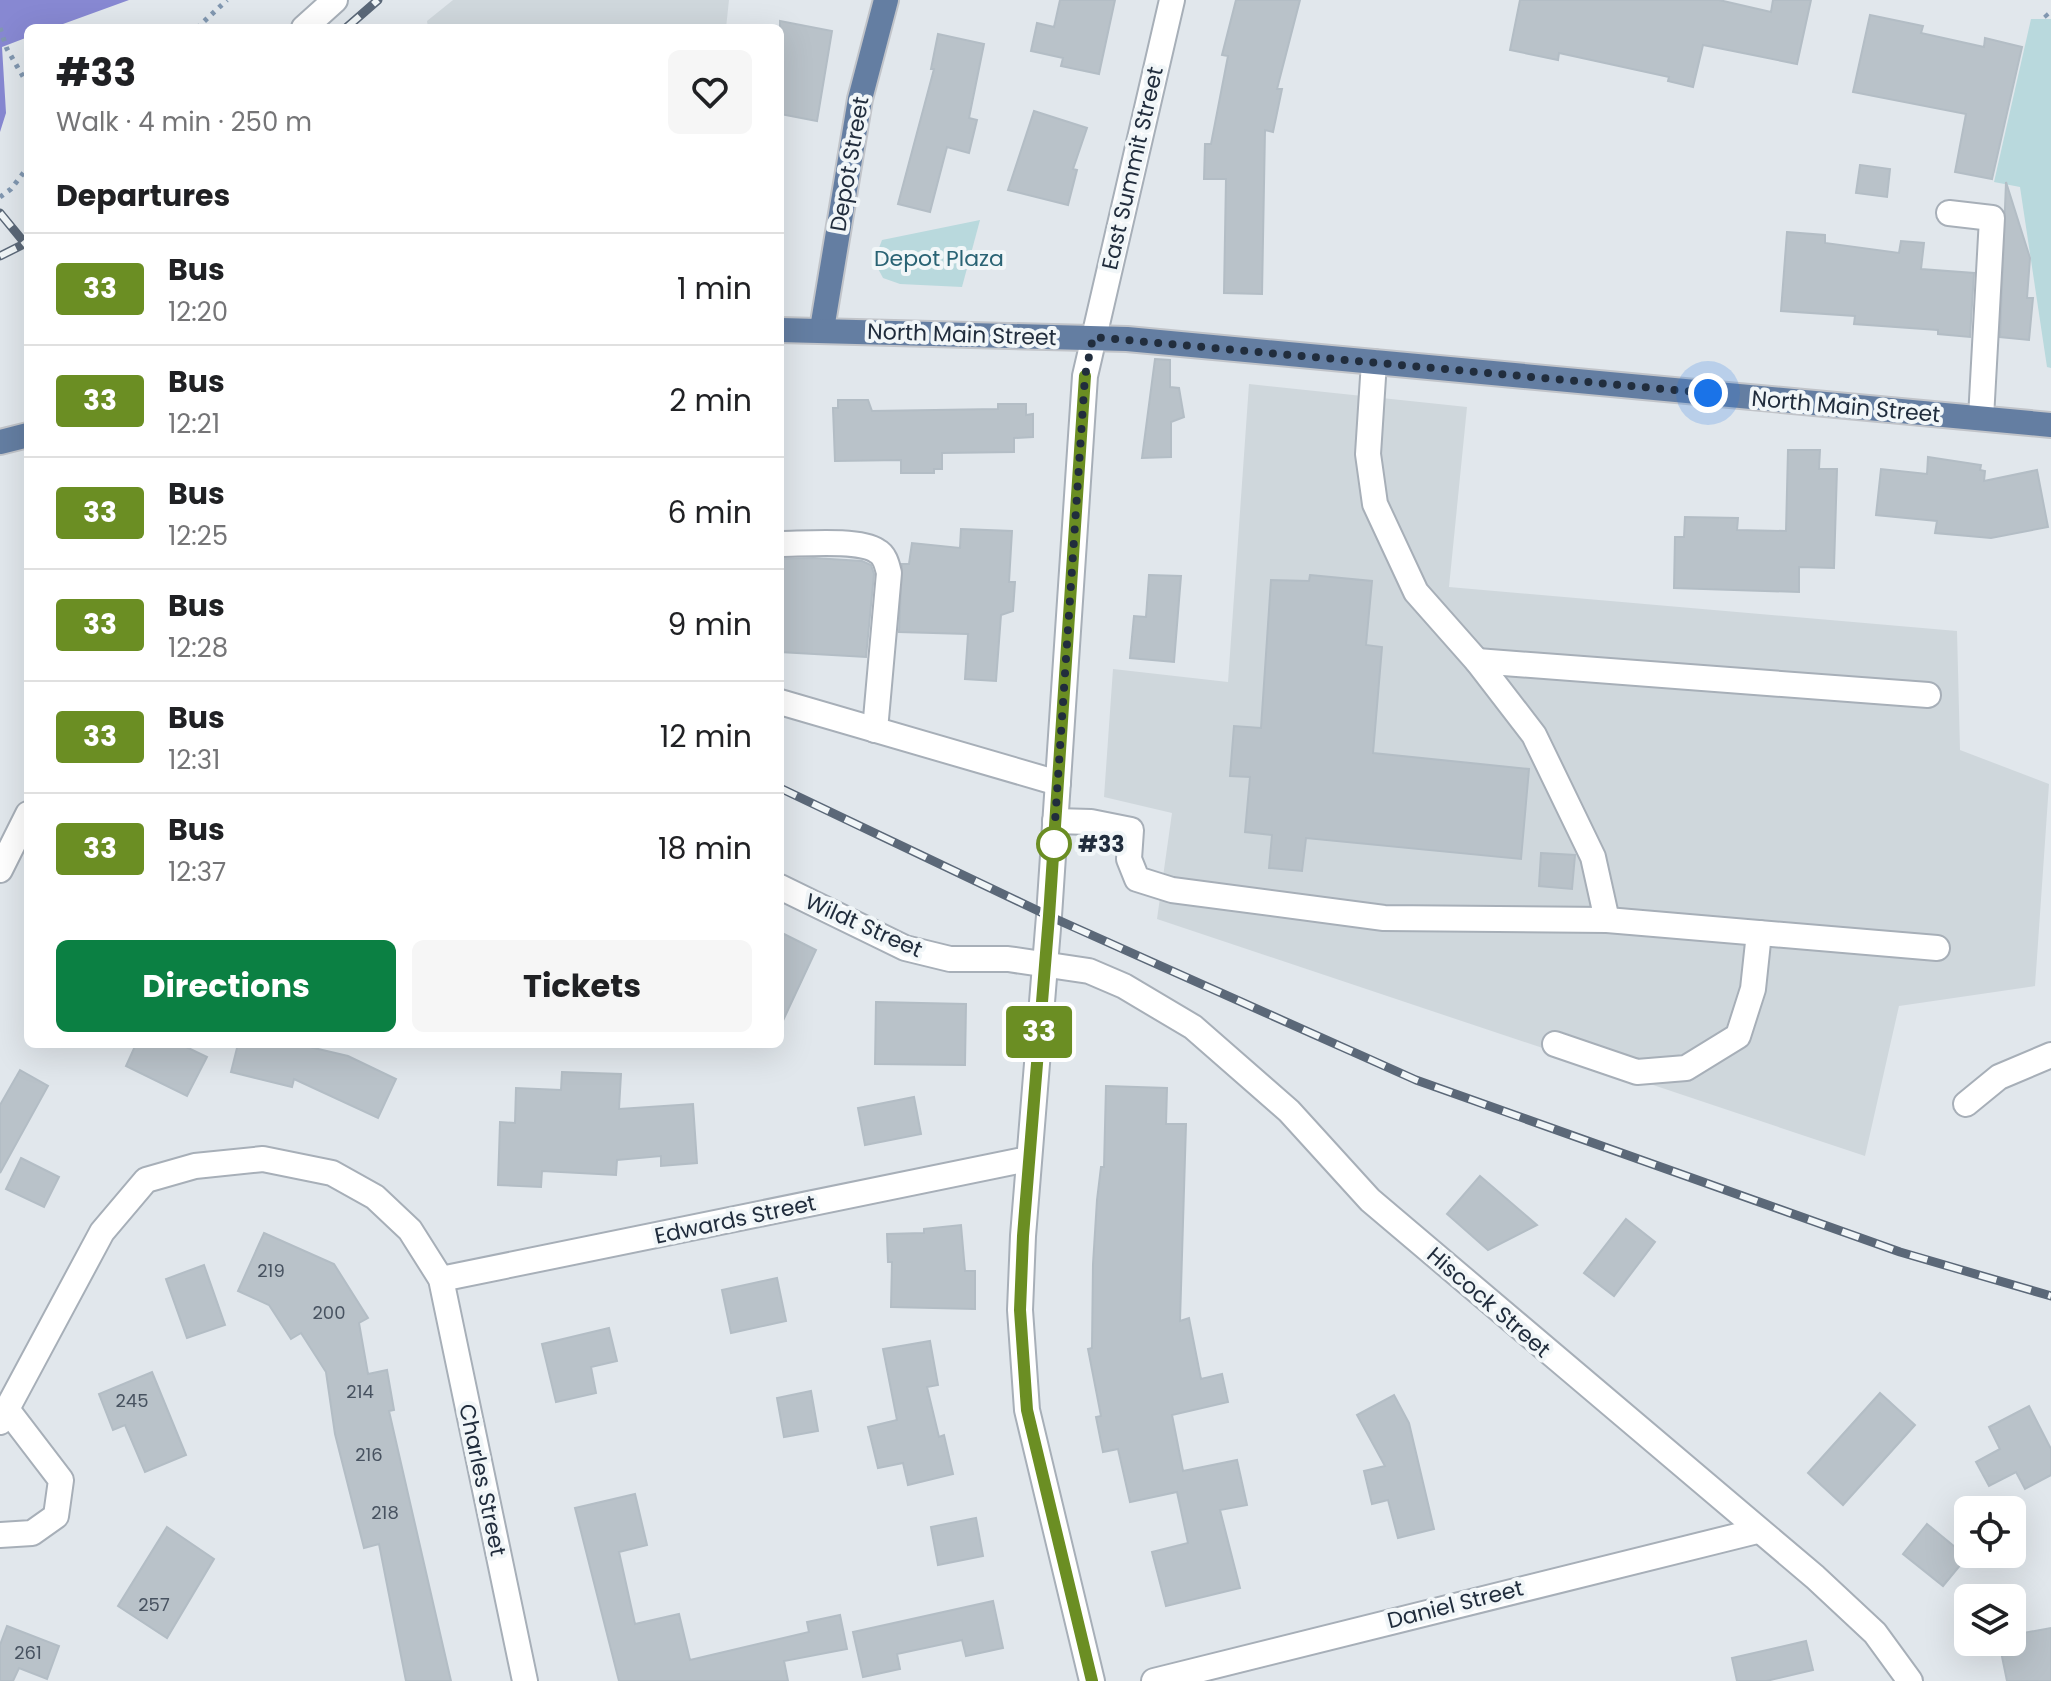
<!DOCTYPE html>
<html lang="en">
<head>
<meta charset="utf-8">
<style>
  :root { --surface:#fff; --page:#f6f6f6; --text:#202124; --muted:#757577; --line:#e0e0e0; --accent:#0b8043 }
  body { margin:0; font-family:Poppins,sans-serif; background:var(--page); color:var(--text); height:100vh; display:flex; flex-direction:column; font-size:30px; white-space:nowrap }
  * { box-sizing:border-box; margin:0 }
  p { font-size:26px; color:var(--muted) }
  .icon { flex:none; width:44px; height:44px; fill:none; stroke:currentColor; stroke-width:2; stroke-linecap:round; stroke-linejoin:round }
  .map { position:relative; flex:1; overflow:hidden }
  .side { position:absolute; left:24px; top:24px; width:760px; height:1024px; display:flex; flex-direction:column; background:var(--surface); border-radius:12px; box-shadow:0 8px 32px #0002 }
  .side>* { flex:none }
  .badge { padding:0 16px; border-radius:6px; font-size:28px; line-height:52px }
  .controls { position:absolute; left:1954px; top:1496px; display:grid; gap:16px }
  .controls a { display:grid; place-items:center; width:72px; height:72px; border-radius:12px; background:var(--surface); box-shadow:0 8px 32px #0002; font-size:40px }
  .you { position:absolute; width:40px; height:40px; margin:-20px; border:6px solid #fff; border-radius:50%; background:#1a73e8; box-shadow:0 0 0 12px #1a73e833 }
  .map>.badge { position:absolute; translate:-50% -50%; box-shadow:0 0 0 4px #fff }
  h2 { padding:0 32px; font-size:30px; line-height:72px }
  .round { display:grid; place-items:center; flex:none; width:84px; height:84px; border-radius:12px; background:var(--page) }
  .overview { display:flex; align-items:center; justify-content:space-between; height:136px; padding:0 32px }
  h1 { font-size:38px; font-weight:700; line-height:60px }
  .primary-button { display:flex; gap:16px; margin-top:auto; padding:16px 32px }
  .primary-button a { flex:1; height:92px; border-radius:12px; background:var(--accent); color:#fff; font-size:32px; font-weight:700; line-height:92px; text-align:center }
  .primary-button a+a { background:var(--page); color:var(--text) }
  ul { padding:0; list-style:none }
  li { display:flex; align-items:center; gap:24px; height:112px; padding:0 32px; border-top:2px solid var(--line) }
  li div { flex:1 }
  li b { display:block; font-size:30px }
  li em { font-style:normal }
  li .badge { min-width:88px; font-weight:700; text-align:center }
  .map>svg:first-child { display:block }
  .built { fill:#cfd7dc }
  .green { fill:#b9d9dd }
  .water { fill:#8788d2 }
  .building { fill:#b9c2c9; stroke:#b3bdc5; stroke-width:2 }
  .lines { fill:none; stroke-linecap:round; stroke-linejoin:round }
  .minor-casing { stroke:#a7afb8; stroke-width:28 }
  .major-casing { stroke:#c1c4c9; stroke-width:28 }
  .path { stroke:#8197b0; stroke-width:5; stroke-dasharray:4 6; stroke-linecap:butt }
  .minor { stroke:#fff; stroke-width:24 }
  .major { stroke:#647ea2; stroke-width:24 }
  .rail-casing { stroke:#5b6878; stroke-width:9 }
  .rail { stroke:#f1f6f8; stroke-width:6; stroke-dasharray:18; stroke-linecap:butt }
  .line-casing { stroke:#fff; stroke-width:18 }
  .line { stroke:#6b8e23; stroke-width:12 }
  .walk { stroke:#212d3d; stroke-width:8; stroke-dasharray:0 14.4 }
  .stop-dot { fill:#fff; stroke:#6b8e23; stroke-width:4 }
  .labels { text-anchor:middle; stroke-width:8; stroke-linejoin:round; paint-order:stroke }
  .number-label { font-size:18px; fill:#475260 }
  .street-label { font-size:22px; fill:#212d3d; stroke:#f1f6f8 }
  .park-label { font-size:22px; fill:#2a6374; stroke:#f1f6f8 }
  .stop-label { font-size:22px; font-weight:bold; fill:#212d3d; stroke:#f1f6f8; text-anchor:start }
</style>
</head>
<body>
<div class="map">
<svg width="2051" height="1681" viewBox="0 0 2051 1681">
  <rect width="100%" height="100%" fill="#e1e7ec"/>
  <g class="built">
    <path d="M453,0h276l-3,28h-298l-1,-7z"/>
    <path d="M1249,384l218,23 -18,180 508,44 3,119 89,34 -14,202 -136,20 -34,150 -708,-237 15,-106 -68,-16 9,-128 115,13z"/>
  </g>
  <g class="green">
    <path d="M2031,19h20v349l-4,-1 -27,-180 -26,-5z"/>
    <path d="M980,220l-18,67 -62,-3 -17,-6 -9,-17 8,-21z"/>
  </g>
  <path class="water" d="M0,0h129l-77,28h-24v9l-26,10 4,66 -6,19z"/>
  <g class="building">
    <path d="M1060,0h55l-16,74 -38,-8 2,-8 -32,-7 6,-28 17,4z"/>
    <path d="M1236,0h64l-23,89h5l-9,43 -8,-2 -3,164 -38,-1 2,-114h-22l1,-35h6l17,-88 -6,-1z"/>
    <path d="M1520,0h199l52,12 2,-12h38l-14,64 -94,-19 -10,42 -25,-6 1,-4 -110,-24 -1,7 -48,-10z"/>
    <path d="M1870,15l53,11 -2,7 63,14 1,-9 37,9 -30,132 -37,-7 11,-58 -113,-22z"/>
    <path d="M780,21l52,10 -15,90 -37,-7z"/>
    <path d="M938,34l46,10 -15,74 8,2 -8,33 -22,-6 -17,65 -32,-8 36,-135h-3z"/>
    <path d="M1034,111l53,17 -14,41 4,1 -9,35 -60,-15z"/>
    <path d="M1860,165l30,4 -3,28 -31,-4z"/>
    <path d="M2006,182l24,76 -3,40h6l-4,42 -29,-3z"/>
    <path d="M1787,232l38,3v8l74,10 2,-12 23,2 -3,26 53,4 -4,64 -32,-3v-4l-84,-6 1,-8 -74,-5z"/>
    <path d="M1155,359l15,1v27l9,1 5,29 -13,5v35l-29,1z"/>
    <path d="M838,400h30l4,11 126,-2v-5h28v11l7,-1v23l-19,1v14l-72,1v16h-8v4h-33v-13l-66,1 -2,-53h5z"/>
    <path d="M1788,450h32l-1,19h18l-3,99 -35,-1v25l-125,-4 1,-51h9l1,-20 53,1 -1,12 49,1z"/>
    <path d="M1928,457l53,8 -1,5 5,1 -1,10 53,-11 11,57 -57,11 -56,-5 2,-12 -61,-6 5,-46 46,5z"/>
    <path d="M961,529l51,2 -3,51h6l-2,29 -12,4 -5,66 -31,-2 3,-45 -69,-2 3,-68h7l3,-21 48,5z"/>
    <path d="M814,558l48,3 9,4 3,9 -8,83 -86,-5v-93z"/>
    <path d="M1149,575l32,1 -7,86 -44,-4 4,-42 12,1z"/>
    <path d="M1310,575l62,6 -6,64 16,2 -9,106 156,16 -8,90 -215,-21 -4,33 -33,-3 3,-33 -27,-3 5,-55 -20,-1 4,-50 27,2 10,-148 38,1z"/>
    <path d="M1541,853l34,2 -3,34 -33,-3z"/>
    <path d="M780,932l36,18 -36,77z"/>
    <path d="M876,1002l90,2 -1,61 -90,-1z"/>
    <path d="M136,1044h44l27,13 -20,39 -61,-30z"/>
    <path d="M238,1044h59l51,12 48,23 -18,39 -84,-39 -2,8 -61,-15z"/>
    <path d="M20,1070l28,16 -48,87v-68z"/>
    <path d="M562,1072l59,2 -2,35 74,-5 4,59 -36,3v-10l-44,4 -1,15 -74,-4 -1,16 -43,-2 2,-63 15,1 1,-35 45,2z"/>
    <path d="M1106,1086l61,2 -1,36h20l-6,197 9,-3 12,61 21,-5 6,28 -56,13 11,56 54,-11 10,45 -27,5 20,78 -74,18 -14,-54 36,-9 -11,-51 -47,10 -12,-53 -15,3 -7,-35 5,-1 -13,-67 4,-1 1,-84 4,-64 4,-33h3z"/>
    <path d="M914,1097l7,37 -56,11 -7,-37z"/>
    <path d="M21,1158l38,19 -15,30 -38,-18z"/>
    <path d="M1480,1176l57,49 -49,25 -41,-36z"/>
    <path d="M1626,1219l29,23 -41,54 -30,-23z"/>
    <path d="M961,1225l4,46h10v38l-84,-2 1,-45h-4l-1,-28 37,-1v-4z"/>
    <path d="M264,1233l70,31 34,54 -9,5 9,51 19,-4 7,40 -5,1 62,270h-45l-27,-137 -15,4 -29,-114 -9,-62 -25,-39 -10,6 -22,-34 -31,-14z"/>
    <path d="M204,1265l21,60 -38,13 -21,-59z"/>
    <path d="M777,1278l9,43 -55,12 -9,-43z"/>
    <path d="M609,1328l8,33 -26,6 5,26 -40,9 -14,-58z"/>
    <path d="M930,1341l8,44 -11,2 12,50 5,-2 9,39 -45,11 -5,-22 -25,5 -10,-41 29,-7 -14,-71z"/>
    <path d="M152,1372l34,83 -41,17 -20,-47 -12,5 -14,-36z"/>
    <path d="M811,1391l7,40 -34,6 -7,-39z"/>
    <path d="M1880,1393l35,32 -72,80 -35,-32z"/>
    <path d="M1394,1395l15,28 25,106 -36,9 -10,-38 -16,4 -8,-33 21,-5 -28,-51z"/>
    <path d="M2029,1406l22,43v26l-26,14 -9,-17 -27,14 -13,-24 24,-13 -11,-22z"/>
    <path d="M635,1494l12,51 -28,7 16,72 44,-10 11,46 119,-28 -2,-10 33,-7 7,34 -63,12 4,20h-169l-44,-173z"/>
    <path d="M976,1518l7,38 -45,9 -7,-38z"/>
    <path d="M1927,1524l40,33 -24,29 -40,-32z"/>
    <path d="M167,1527l47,32 -47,79 -49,-32z"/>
    <path d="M993,1601l10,47 -37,8 -4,-16 -65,14 3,15 -37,8 -10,-45z"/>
    <path d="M7,1626l52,20 -12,33 -28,-11 -6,13h-13v-36z"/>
    <path d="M2051,1628v53h-44l-8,-39h13v-7z"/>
    <path d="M1806,1641l7,29 -47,11h-29l-5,-23z"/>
  </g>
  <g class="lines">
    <defs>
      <g id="minor">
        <path d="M304,28l31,-28"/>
        <path d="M1949,213l43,5 -11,200"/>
        <path d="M780,544c23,0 79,-5 97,7 8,4 10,14 12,22l-14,157"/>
        <path d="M1477,661l451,34"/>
        <path d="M780,702l278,81"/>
        <path d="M1055,821l36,1 40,8 -2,29 8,20 35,11 212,28 223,2 -14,-63 -59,-122 -57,-74 -61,-69 -41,-88 -7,-50 6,-92"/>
        <path d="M0,870l28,-56"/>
        <path d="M780,887l125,61 45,11h58l81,12 35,15 69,41 96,84 81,89 445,377 60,56 35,48"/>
        <path d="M1607,920l330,28"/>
        <path d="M1555,1044l82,28 49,-4 52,-32 15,-47 6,-56"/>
        <path d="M1966,1104l33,-27 52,-22"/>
        <path d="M441,1279l587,-120"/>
        <path d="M0,1422l102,-190 44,-52 49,-14 68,-7 69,14 43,24 35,33 31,49 84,402"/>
        <path d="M0,1535l32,-2 24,-17 5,-36 -55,-72"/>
        <path d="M1092,1681l-65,-271 -7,-100 3,-74 26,-320 36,-540 87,-376"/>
        <path d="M1154,1681l603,-150"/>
      </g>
      <g id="major">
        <path d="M822,329l38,-230 26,-99"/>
        <path d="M780,330l347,9 924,86"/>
        <path d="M0,442l28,-7"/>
      </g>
    </defs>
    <use href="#minor" class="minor-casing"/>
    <use href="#major" class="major-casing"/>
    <g class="path">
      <path d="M2045,14l6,7"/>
      <path d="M0,28l7,21 21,36"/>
      <path d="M197,28l30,-28"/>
      <path d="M0,197l11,-8 17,-22"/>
    </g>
    <use href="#minor" class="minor"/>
    <use href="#major" class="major"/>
    <defs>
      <g id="rail">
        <path d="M346,28l32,-28"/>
        <path d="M0,213l28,34"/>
        <path d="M0,256l28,-14"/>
        <path d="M780,788l269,128 367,164 484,172 151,44"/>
      </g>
    </defs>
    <use href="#rail" class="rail-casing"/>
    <use href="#rail" class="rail"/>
  </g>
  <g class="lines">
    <defs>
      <path id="line" d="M1085,376l-36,540 -26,320 -3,74 7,100 65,271"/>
    </defs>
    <use href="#line" class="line-casing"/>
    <use href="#line" class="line"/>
    <path class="walk" d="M1054,844l-1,8 32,-476 8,-39 615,56"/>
  </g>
  <circle class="stop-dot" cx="1054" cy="844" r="16"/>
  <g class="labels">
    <g class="number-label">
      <text x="271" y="1277">219</text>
      <text x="329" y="1319">200</text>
      <text x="360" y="1398">214</text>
      <text x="132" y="1407">245</text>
      <text x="369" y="1461">216</text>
      <text x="385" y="1519">218</text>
      <text x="154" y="1611">257</text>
      <text x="28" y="1659">261</text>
    </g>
    <g class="street-label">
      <text transform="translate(849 164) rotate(-80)" y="8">Depot Street</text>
      <text transform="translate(1132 168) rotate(-77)" y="8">East Summit Street</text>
      <text transform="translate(962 334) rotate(2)" y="8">North Main Street</text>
      <text transform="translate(1846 406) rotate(5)" y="8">North Main Street</text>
      <text transform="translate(864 925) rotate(24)" y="8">Wildt Street</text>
      <text transform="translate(735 1219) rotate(-12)" y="8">Edwards Street</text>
      <text transform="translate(1489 1302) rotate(41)" y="8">Hiscock Street</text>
      <text transform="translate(483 1480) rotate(78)" y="8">Charles Street</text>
      <text transform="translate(1455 1604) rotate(-14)" y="8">Daniel Street</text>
    </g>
    <g class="park-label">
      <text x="939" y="266">Depot Plaza</text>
    </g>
    <g class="stop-label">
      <text x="1078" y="852">#33</text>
    </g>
  </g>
</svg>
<div class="controls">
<a><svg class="icon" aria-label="locate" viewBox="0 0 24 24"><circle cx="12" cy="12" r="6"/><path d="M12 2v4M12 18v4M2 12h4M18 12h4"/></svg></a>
<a><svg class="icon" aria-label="layers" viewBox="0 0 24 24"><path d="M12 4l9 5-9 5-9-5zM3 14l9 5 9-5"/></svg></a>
</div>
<div class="you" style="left:1708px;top:393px"></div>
<b class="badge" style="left:1039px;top:1032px;background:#6b8e23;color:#fff">33</b>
<section class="side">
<div class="overview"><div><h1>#33</h1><p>Walk · 4 min · 250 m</p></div><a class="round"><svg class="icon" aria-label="heart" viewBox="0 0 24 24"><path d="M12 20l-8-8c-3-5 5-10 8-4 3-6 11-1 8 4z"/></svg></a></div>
<h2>Departures</h2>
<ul>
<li><span class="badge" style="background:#6b8e23;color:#fff">33</span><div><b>Bus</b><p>12:20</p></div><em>1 min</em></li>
<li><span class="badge" style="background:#6b8e23;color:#fff">33</span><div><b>Bus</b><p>12:21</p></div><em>2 min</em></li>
<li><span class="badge" style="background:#6b8e23;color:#fff">33</span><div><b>Bus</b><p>12:25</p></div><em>6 min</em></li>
<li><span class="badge" style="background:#6b8e23;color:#fff">33</span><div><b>Bus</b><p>12:28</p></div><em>9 min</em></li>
<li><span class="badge" style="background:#6b8e23;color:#fff">33</span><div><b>Bus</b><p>12:31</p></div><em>12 min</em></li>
<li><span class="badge" style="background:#6b8e23;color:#fff">33</span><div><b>Bus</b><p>12:37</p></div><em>18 min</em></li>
</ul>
<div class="primary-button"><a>Directions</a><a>Tickets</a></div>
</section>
</div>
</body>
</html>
